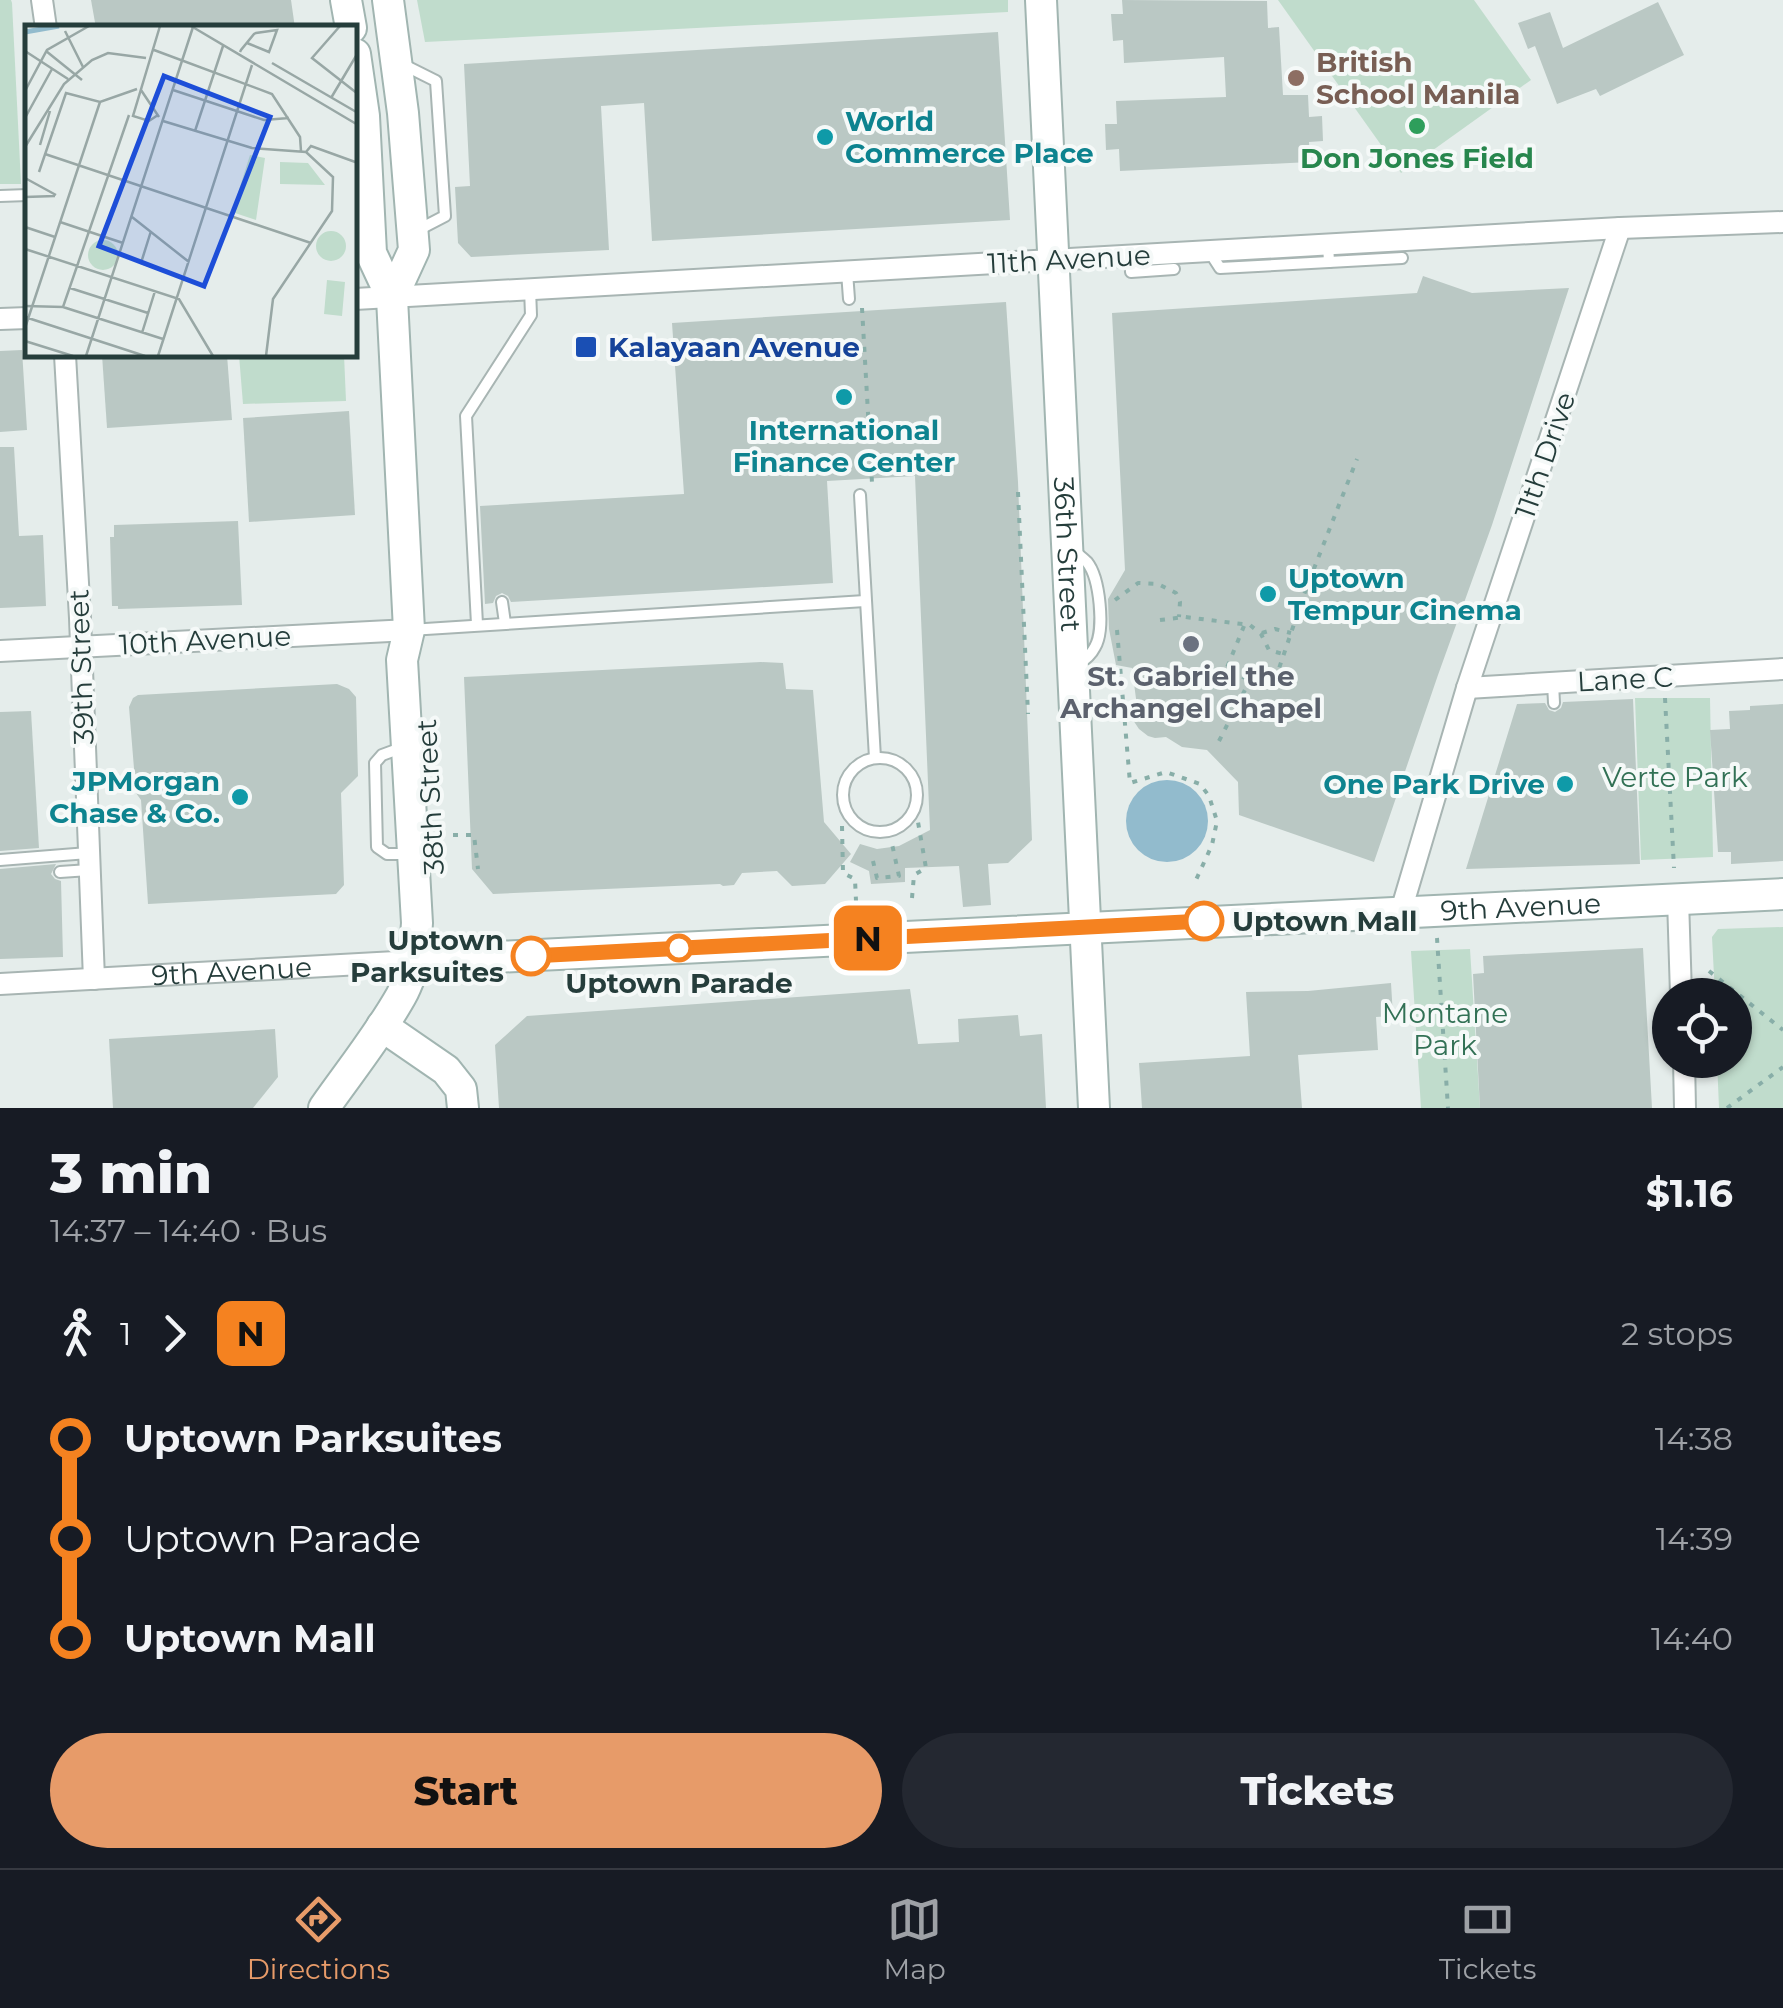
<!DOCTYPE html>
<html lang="en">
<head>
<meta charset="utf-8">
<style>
  :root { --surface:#171b24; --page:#242831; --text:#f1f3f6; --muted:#9ea1a6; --line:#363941; --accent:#e79b69 }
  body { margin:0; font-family:Montserrat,sans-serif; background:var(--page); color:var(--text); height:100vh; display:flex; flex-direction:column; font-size:38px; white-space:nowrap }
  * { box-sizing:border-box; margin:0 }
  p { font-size:32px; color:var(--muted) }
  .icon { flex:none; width:55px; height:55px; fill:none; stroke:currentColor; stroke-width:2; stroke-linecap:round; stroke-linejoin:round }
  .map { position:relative; height:1108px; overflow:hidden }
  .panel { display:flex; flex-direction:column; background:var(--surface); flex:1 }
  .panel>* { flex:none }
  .badge { padding:0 20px; border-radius:15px; font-size:35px; line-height:65px }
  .tools { position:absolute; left:1652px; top:978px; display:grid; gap:20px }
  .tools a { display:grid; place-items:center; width:100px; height:100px; border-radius:50%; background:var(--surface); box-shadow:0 2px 8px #0004; font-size:50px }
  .map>.badge { position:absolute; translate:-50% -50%; box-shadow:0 0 0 5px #fff }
  .legs { display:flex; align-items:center; gap:15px; height:110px; padding:0 50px; font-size:32px }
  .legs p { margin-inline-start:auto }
  .overview { display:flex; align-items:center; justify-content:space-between; height:170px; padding:0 50px }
  h1 { font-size:55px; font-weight:800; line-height:75px }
  .primary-button { display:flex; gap:20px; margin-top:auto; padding:20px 50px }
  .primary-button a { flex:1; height:115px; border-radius:60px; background:var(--accent); color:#111; font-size:40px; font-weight:800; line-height:115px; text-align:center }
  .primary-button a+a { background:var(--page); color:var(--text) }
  ul { padding:0 50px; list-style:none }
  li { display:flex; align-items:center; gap:35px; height:100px; font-size:38px }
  li i { display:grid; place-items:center; width:15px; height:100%; margin:0 12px; background:currentColor }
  li i::after { content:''; width:25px; height:25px; margin:-12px; border:8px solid; border-radius:50%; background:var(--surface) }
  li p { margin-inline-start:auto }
  li:first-child i { background:linear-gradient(#0000 50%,currentColor 0) }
  li:last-child i { background:linear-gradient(currentColor 50%,#0000 0) }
  .tabs { display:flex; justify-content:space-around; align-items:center; height:140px; border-top:2px solid var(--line); background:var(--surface); font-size:28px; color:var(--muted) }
  .tabs a { display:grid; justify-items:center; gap:5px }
  .tabs .active { color:var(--accent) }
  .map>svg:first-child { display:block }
  .green { fill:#c0dccc }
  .water { fill:#92bbcd }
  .building { fill:#bac8c4 }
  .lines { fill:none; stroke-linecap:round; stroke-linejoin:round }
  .lane-casing { stroke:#a8b5b3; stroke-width:14 }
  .street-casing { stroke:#a8b5b3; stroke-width:24 }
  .secondary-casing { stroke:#a1b5b1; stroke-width:34 }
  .path { stroke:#88aea8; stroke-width:4; stroke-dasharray:5 8; stroke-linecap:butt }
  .lane { stroke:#fff; stroke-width:10 }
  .street { stroke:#fff; stroke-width:20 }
  .secondary { stroke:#fff; stroke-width:30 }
  .line-1-casing { stroke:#fff; stroke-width:22 }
  .line-1 { stroke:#f58220; stroke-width:15 }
  .education-dot { fill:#8d6e63; stroke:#f5f9f8; stroke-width:4 }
  .leisure-dot { fill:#2e9e5b; stroke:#f5f9f8; stroke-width:4 }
  .culture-dot { fill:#0f9aa8; stroke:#f5f9f8; stroke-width:4 }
  .transit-dot { fill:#1a4fb4; stroke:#f5f9f8; stroke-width:4 }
  .worship-dot { fill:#6b7280; stroke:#f5f9f8; stroke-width:4 }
  .stop-1-dot { fill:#fff; stroke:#f58220; stroke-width:5 }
  .labels { text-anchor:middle; stroke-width:8; stroke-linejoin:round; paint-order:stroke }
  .education-label { font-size:28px; font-weight:bold; fill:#785e54; stroke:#f5f9f8; text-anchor:start }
  .culture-label { font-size:28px; font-weight:bold; fill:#0d838f; stroke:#f5f9f8; text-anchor:start }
  .leisure-label { font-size:28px; font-weight:bold; fill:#27864d; stroke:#f5f9f8 }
  .street-label { font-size:28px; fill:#253d3b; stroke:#f5f9f8 }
  .transit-label { font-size:28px; font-weight:bold; fill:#164399; stroke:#f5f9f8; text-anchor:start }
  .worship-label { font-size:28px; font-weight:bold; fill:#5b616d; stroke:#f5f9f8 }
  .park-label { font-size:28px; fill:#327155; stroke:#f5f9f8 }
  .stop-label { font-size:28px; font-weight:bold; fill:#253d3b; stroke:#f5f9f8; text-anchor:start }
  .inset-river { fill:none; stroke:#92bbcd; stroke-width:5 }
  .inset-road { fill:none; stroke:#98a7a5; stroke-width:2.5 }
  .view { fill:#1d4ed8; fill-opacity:0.15; stroke:#1d4ed8; stroke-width:5 }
  .inset-edge { fill:none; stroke:#253d3b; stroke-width:5 }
</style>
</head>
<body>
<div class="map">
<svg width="1783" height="1108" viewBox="0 0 1783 1108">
  <rect width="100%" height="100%" fill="#e5edeb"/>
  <g class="green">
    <path d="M0,0h11l1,3 9,181h-21z"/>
    <path d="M417,0h591v12l-583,30z"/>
    <path d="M1278,0h196l57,80 -130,93z"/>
    <path d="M239,355h105l2,46 -103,3z"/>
    <path d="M1635,698h75l3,159 -72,3z"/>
    <path d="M1783,927v181h-64l-2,-48h18v-65h-20l-3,-58 6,-8z"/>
    <path d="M1470,949l10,159h-59l-10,-157z"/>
  </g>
  <circle class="water" cx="1167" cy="821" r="41"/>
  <g class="building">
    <path d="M91,0h200l4,28h-199z"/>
    <path d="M1122,0l145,1 1,27 11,-1 4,68h25l1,22 13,-1 1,25 -14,1 1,20 -190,9 -1,-22 -13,1 -1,-26h12l-1,-23 110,-4 -2,-40 -100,6 -1,-23 -10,1 -2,-27h12z"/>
    <path d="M1658,2l26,53 -84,41 -4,-7 -39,15 -22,-58 -7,3 -10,-26 32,-11 13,36z"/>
    <path d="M998,32l12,188 -358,21 -8,-138 -43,3 8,144 -138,7 -13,-14 -3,-56 15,-1 -6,-122z"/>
    <path d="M1423,276l49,17 97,-5 -77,237 -54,150 -64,187 -135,-47 -1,-33 -31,-32 -25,-3 -16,-10 -11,1 -7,-2 -9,-7 -6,-9 5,-6 -6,-46 -16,-3 -7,-36 -1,-30 17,-29 -13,-257 305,-20z"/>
    <path d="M1006,302l12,180 14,358 -24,23 -20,1 3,41 -28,2 -4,-41 -54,2v14l-34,2 -2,-13 -19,-9 10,-18 17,5 22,-3 31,-16 -15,-354 -88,5 6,102 -322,19 -3,-6 -6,-3 -6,3 -3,7 -8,1 -5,-98 204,-12 -12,-171z"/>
    <path d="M22,350l5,80 -27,2v-81z"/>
    <path d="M102,355h125l5,65 -125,8z"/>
    <path d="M349,411l6,104 -106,7 -6,-104z"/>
    <path d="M0,447h14l5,89 24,-1 3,71 -46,2z"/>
    <path d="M238,521l4,84 -124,4v-3h-6l-2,-69h4v-12z"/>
    <path d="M761,662l22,1 3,26 27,1 11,132 27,32 -26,30 -33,2 -15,-15 -35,2 -8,12 -11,1 -3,-2 -227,10 -21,-25 -8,-192z"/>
    <path d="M337,684l12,5 7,8 2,79 -17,17 3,92 -8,9 -188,10 -7,-104 -5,-7 -7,-86 4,-9 5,-3z"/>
    <path d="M1633,699l7,165 -174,5 51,-165 28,-1 4,7 6,2 6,-4 2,-6z"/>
    <path d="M1783,704v157l-52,3v-12h-13l-8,-122 20,-1 -1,-18 21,-1v-4z"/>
    <path d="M31,711l8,137 -39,3v-139z"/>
    <path d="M56,864l-5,10 4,5 6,2 2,76 -63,2v-90z"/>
    <path d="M1643,948l9,160h-172l-7,-134 11,-1 -1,-17z"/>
    <path d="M1391,983l2,33 -17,1 2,33 -80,5 4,53h-160l-3,-45 111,-7 -4,-64 62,-1z"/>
    <path d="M910,989l8,55 41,-2 -1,-23 60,-4 2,21 22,-2 4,74h-547l-4,-63 32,-29z"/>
    <path d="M275,1029l3,48 -25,31h-140l-4,-69z"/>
  </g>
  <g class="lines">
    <defs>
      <g id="lane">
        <path d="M404,65l32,16 9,135 -27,14"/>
        <path d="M0,196l28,-1"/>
        <path d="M1328,244l1,18 73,-4"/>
        <path d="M1209,251l11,17 109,-6"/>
        <path d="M1130,256l1,16 43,-3"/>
        <path d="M847,272l2,27"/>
        <path d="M860,495l15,263"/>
        <path d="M1075,552c2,1 11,9 12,10 13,16 18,68 8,85 -4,8 -10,13 -17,17"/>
        <path d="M502,602l3,21"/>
        <path d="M477,624l-11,-208 65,-101 -1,-26"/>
        <path d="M410,630l455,-29"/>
        <path d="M1553,683l1,20"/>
        <path d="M401,748l-19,7 -7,8 2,84 10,7h24"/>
        <circle cx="880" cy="795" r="37"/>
        <path d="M0,860l88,-7"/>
        <path d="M60,872l29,-2"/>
      </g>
      <g id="street">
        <path d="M42,0l4,28"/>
        <path d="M355,299l1265,-71 163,-6"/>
        <path d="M0,319l28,-1"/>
        <path d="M65,355l15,263 14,361"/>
        <path d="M0,651l409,-21"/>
        <path d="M1467,688l316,-19"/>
        <path d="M1678,899l3,96"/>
        <path d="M1401,911l66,-223 153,-460"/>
        <path id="s1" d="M0,984l414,-23"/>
        <path d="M1684,1060l1,48"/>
      </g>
      <g id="secondary">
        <path d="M346,0l5,28"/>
        <path d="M388,0l15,113 11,137 -22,48"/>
        <path id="s2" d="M1041,0l53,1108"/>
        <path d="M355,54l9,62 7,137 21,45 17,332 -7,30 15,263 -3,38"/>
        <path id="s3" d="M414,961l1369,-67"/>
        <path d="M382,1026l64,44 15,19 2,19"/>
        <path d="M324,1108c26,-37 55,-73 77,-112 9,-16 13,-35 22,-51"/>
      </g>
    </defs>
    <use href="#lane" class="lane-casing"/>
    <use href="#street" class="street-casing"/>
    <use href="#secondary" class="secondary-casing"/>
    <g class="path">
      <path d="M862,308l10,175"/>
      <path d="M1018,492l10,222"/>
      <path d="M1115,600l23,-17 20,1 18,9 4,9 -1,15"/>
      <path d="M1160,620l25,-3 65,8 11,9 8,16 14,4"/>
      <path d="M1244,626l-18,44 24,10 23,6 33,-97 51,-130"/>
      <path d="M1117,630l13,153 36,-11 34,12 9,12 8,25 -5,24 -17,37"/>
      <path d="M1262,633l13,-4 16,4"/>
      <path d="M1665,698l9,170"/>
      <path d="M1123,712l15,-1"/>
      <path d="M1219,741l31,-61"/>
      <path d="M842,826l1,47 12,6 1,22"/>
      <path d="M453,835h21l4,34"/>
      <path d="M873,861l4,17 22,-2 -7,-32"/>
      <path d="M912,898l2,-23 12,-7 -8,-46"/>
      <path d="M1437,938l11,170"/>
      <path d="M1709,971l74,59"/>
      <path d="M1727,1108l56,-41"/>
    </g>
    <use href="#lane" class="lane"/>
    <use href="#street" class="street"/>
    <use href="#secondary" class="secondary"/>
  </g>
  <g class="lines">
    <defs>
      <path id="line-1" d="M531,956l673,-35"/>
    </defs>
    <use href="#line-1" class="line-1-casing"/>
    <use href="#line-1" class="line-1"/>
  </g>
  <circle class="education-dot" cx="1296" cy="78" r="10"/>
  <circle class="leisure-dot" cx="1417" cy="126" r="10"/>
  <g class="culture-dot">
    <circle cx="825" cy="137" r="10"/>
    <circle cx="844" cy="397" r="10"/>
    <circle cx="1268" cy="594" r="10"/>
    <circle cx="1565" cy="784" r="10"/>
    <circle cx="240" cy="797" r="10"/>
  </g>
  <rect class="transit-dot" x="574" y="335" width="24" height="24" rx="5"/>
  <circle class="worship-dot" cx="1191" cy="644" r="10"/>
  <g class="stop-1-dot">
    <circle cx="1204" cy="921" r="18"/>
    <circle cx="679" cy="948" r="12"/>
    <circle cx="531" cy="956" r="18"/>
  </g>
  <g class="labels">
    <g class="education-label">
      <text x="1316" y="72">British<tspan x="1316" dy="32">School Manila</tspan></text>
    </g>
    <g class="culture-label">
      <text x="845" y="131">World<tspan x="845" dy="32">Commerce Place</tspan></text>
      <text x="844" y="440" text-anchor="middle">International<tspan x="844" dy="32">Finance Center</tspan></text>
      <text x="1288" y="588">Uptown<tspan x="1288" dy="32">Tempur Cinema</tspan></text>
      <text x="220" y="791" text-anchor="end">JPMorgan<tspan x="220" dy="32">Chase &amp; Co.</tspan></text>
      <text x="1545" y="794" text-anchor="end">One Park Drive</text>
    </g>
    <g class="leisure-label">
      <text x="1417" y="168">Don Jones Field</text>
    </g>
    <g class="street-label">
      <text transform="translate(1069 259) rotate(-3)" y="10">11th Avenue</text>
      <text transform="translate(1545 455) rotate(-71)" y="10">11th Drive</text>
      <text dy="10" stroke="none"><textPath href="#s2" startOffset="555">36th Street</textPath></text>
      <text transform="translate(205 640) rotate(-3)" y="10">10th Avenue</text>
      <text transform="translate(81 667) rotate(-92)" y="10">39th Street</text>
      <text transform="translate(1625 679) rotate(-3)" y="10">Lane C</text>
      <text transform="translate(430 797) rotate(-93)" y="10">38th Street</text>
      <text dy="10" stroke="none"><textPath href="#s3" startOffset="1108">9th Avenue</textPath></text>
      <text dy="10" stroke="none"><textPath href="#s1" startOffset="232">9th Avenue</textPath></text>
    </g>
    <g class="transit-label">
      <text x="608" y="357">Kalayaan Avenue</text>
    </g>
    <g class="worship-label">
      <text x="1191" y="686">St. Gabriel the<tspan x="1191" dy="32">Archangel Chapel</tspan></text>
    </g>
    <g class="park-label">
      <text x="1675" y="787">Verte Park</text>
      <text x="1445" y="1023">Montane<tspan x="1445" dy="32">Park</tspan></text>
    </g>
    <g class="stop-label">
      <text x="1232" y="931">Uptown Mall</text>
      <text x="504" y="950" text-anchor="end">Uptown<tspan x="504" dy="32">Parksuites</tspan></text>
      <text x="679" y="993" text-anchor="middle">Uptown Parade</text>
    </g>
  </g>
  <g transform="translate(25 25)">
    <rect width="332" height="332" fill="#e5edeb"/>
    <path d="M225,130l15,3 -9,62 -24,-8zM255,137l28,1 17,22 -45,-1zM291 221a15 15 0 1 1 30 0a15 15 0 1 1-30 0ZM63 230a15 15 0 1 1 30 0a15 15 0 1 1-30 0ZM302,255l18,2 -3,34 -18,-2z" fill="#c0dccc"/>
    <path class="inset-river" d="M0,7l34,-6"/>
    <path class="inset-road" d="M166,1l167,99M315,1l-28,32 46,36M40,6l18,36M129,25l118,44 28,43 1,14M0,26l43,28M21,26l36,29M215,27l1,-2 13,-16 2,-1 21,-3 -8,22 -22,-9M247,38l86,50M116,65l18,27M148,65l91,30 25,-2M0,66l22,-41 42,-24M306,73l25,-42M133,90l-9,6 -16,-5 27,-90M0,93l27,-49M138,96l89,27 54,4 27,25 -1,34 -59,88 -7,57M170,106l28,-85M15,120l10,-34M0,122l39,-63 28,-24 16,-7 38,5M281,127l5,-6 47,17M20,129l266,89M14,147l27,-79 34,9 37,-13M0,153l31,17M0,172l30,-1M107,192l57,45M35,197l63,21M0,202l30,10M126,206l-10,32 42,15M0,224l154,50 34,57M45,263l78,25M0,281l38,1 66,-192M38,282l100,32M0,292l120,39M0,303l75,-226M117,308l13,-42M0,316l48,15M61,331l107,-329M133,331l94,-291"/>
    <path class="view" d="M139,51l106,41 -66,169 -105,-40z"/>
    <rect width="332" height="332" class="inset-edge"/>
  </g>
</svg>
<div class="tools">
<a><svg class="icon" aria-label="locate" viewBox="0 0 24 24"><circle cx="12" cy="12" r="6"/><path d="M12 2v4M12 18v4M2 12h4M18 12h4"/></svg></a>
</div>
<b class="badge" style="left:868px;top:938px;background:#f58220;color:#111">N</b>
</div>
<section class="panel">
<div class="overview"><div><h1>3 min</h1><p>14:37 – 14:40 · Bus</p></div><b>$1.16</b></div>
<div class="legs"><svg class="icon" aria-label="walk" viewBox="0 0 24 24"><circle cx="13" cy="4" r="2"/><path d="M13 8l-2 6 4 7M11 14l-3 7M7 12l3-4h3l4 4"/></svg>1<svg class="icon" aria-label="forward" viewBox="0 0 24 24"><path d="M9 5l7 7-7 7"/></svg><b class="badge" style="background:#f58220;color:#111">N</b><p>2 stops</p></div>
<ul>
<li><i style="color:#f58220"></i><b>Uptown Parksuites</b><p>14:38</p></li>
<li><i style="color:#f58220"></i><span>Uptown Parade</span><p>14:39</p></li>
<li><i style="color:#f58220"></i><b>Uptown Mall</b><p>14:40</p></li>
</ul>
<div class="primary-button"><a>Start</a><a>Tickets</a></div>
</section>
<nav class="tabs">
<a class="active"><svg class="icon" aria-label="directions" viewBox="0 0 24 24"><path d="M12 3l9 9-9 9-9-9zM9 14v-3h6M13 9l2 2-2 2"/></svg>Directions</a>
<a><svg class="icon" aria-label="map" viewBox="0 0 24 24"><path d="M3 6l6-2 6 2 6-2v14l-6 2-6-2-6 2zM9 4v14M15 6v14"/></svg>Map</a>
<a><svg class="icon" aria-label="tickets" viewBox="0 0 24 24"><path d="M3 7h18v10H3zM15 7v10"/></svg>Tickets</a>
</nav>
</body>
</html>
